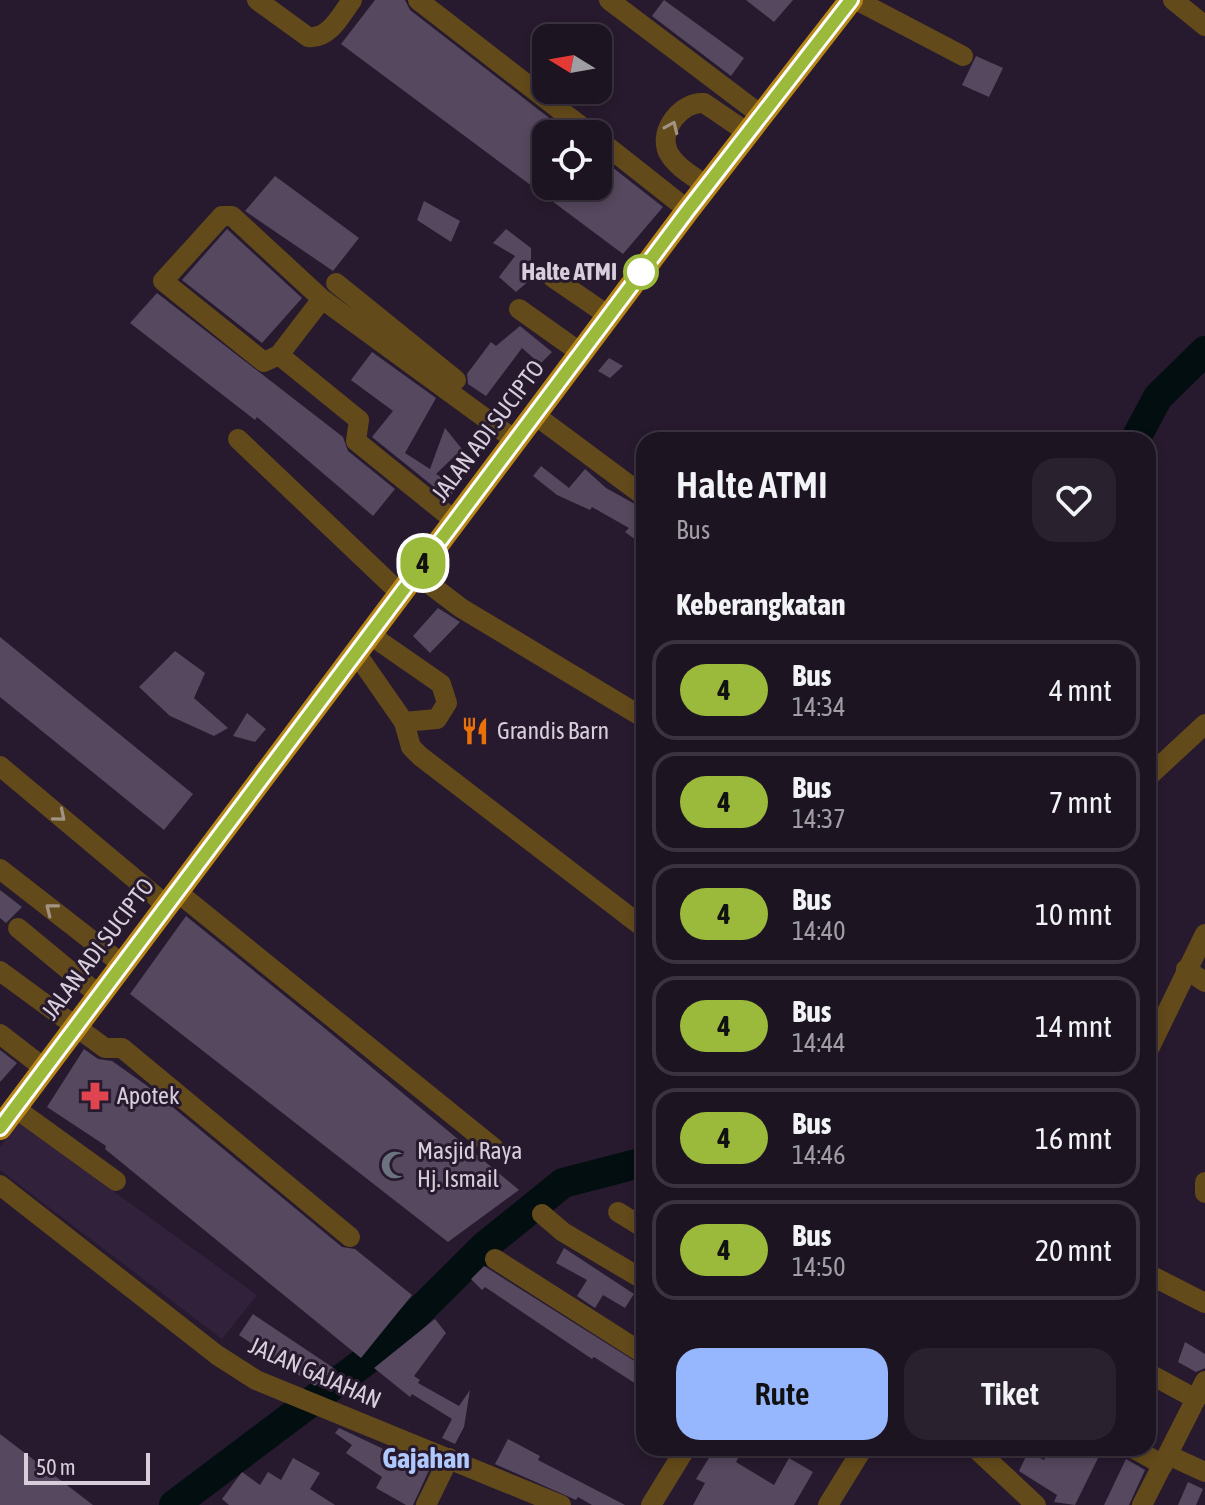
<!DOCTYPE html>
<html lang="id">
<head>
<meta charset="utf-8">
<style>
  :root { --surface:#1d1422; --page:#2a212f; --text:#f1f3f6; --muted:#a09ea5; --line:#3b3340; --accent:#96b6fd }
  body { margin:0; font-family:"Asap Condensed",sans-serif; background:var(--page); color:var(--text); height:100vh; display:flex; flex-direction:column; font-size:30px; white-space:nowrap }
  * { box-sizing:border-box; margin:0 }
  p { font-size:26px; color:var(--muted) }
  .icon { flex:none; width:44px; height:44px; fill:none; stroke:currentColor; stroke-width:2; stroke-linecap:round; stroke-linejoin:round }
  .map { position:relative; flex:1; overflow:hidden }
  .panel { position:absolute; left:636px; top:432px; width:520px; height:1024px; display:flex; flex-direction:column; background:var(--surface); border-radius:24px; box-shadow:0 4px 12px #0003,0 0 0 2px var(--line) }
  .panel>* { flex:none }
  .badge { padding:0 16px; border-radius:26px; font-size:28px; line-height:52px }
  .needle { width:52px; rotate:281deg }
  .tools { position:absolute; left:532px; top:24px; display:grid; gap:16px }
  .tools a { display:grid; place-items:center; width:80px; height:80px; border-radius:16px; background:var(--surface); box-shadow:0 4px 12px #0003,0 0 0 2px var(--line); font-size:40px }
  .scale { position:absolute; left:24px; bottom:20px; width:126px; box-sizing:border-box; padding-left:8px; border:4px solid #d6cedb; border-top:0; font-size:22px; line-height:28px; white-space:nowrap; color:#d6cedb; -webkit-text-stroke:6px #271a2e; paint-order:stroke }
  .map>.badge { position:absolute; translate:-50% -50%; box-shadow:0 0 0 4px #fff }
  h2 { padding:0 40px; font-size:30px; line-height:72px }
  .round { display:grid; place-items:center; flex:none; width:84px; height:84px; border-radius:24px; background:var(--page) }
  .overview { display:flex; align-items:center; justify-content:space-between; height:136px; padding:0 40px }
  h1 { font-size:38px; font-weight:600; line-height:60px }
  .action { display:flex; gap:16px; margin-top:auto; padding:16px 40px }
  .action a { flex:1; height:92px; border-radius:24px; background:var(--accent); color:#111; font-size:32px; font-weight:600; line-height:92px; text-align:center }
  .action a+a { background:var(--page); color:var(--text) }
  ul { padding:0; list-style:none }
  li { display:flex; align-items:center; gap:24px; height:100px; margin:0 16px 12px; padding:0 24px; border:4px solid var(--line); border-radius:24px }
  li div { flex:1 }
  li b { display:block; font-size:30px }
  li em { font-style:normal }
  li .badge { min-width:88px; font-weight:700; text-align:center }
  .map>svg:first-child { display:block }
  .built { fill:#31213a }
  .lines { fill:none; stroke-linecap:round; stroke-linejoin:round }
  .river { stroke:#020e0f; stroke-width:30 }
  .building { fill:#56485e }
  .minor { stroke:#634a1a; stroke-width:20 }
  .highway { stroke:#b78615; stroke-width:24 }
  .oneway { stroke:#a29384 }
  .line-casing { stroke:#fff; stroke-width:18 }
  .line { stroke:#9bba3b; stroke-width:12 }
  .stop-dot { fill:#fff; stroke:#9bba3b; stroke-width:4 }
  .labels { text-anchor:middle; stroke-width:6; stroke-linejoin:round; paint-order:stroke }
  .stop-label { font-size:24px; font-weight:bold; fill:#d6cedb; stroke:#271a2e; text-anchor:end }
  .street-label { font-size:24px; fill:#d6cedb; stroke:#271a2e }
  .poi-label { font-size:24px; fill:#d6cedb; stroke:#271a2e; text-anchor:start }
  .quarter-label { font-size:28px; font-weight:bold; fill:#afc8fd; stroke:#271a2e }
</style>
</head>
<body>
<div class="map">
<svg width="1205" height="1505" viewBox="0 0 1205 1505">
  <rect width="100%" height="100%" fill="#271a2e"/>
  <path class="built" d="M19,1123l238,172 -35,44 -222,-169v-23z"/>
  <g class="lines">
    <g class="river">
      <path d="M1135,440l23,-43 47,-46"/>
      <path d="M174,1505l206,-155 105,-104 78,-63 81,-21"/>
    </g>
  </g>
  <g class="building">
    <path d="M375,0h30l5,10 160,124h-24v52h52v-30l65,51 -40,47 -282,-210z"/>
    <path d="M664,0l80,58 -13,18 -79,-60z"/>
    <path d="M746,0h47l-19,22z"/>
    <path d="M976,56l27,12 -14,29 -27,-12z"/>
    <path d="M275,176l84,62 -26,33 -88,-60z"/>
    <path d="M424,201l36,20 -9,21 -34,-22z"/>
    <path d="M227,229l75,69 -40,45 -80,-63z"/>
    <path d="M506,229l25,19v31l-15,13 -17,-15 16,-21 -22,-13z"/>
    <path d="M157,293l186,144 5,14 47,38 -22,27 -116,-99 -2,3 -125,-97z"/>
    <path d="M520,326l32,26 -12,12 -18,-16 -36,48 -18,-12 -1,-10 24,-32 5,4z"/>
    <path d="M372,352l64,46 -31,55 25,16 15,-41 17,21 -26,25 20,13 -7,12 -77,-62 21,-26 -42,-31z"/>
    <path d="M609,358l14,8 -13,12 -12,-7z"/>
    <path d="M541,466l28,22 16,-19 21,19 38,21v37l-19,-14 4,-4 -37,-21 -2,3 -33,-15 -24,-19z"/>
    <path d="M438,608l22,14 -30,31 -17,-17z"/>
    <path d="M0,637l193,157 -29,36 -164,-133z"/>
    <path d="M175,651l30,22 -11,25 34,30 -14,8 -44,-20 -31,-29z"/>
    <path d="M247,713l19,16 -11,13 -22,-6z"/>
    <path d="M0,890l22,17 -16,16 -6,-5z"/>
    <path d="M186,916l136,110 197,164 -71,52 -318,-248z"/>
    <path d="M84,1049l14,10 14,2 34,24 196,162 13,2 57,46 -51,63 -256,-209 1,-3 -59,-39z"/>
    <path d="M0,1050l17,13 -17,19z"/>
    <path d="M564,1248l70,46 -9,14 -22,-13 -8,13 -18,-12 10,-16 -31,-17z"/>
    <path d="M484,1266l160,101v22l-50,-32 -2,2 -107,-72 -3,3 -11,-11z"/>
    <path d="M253,1314l82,55 -20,17 -76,-51z"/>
    <path d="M435,1319l11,14 -32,43 6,4 -2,3 41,23 11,-16 -6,37 -9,17 -13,-6 10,-19 -40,-25 -2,3 -36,-29z"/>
    <path d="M1185,1342l20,12v14l-9,4 -18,-10z"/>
    <path d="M339,1428l55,26 2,-3 35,15 -18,39h-7l-30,-17 6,-11 -36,-24 6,-8 -17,-12z"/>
    <path d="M0,1434l93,71h-93z"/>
    <path d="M508,1439l32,17 -2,4 87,45h-33l-14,-8 -2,3 -81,-36z"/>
    <path d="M715,1448h29l-8,14 38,23 15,-27 24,14 -19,33h-101l12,-22 -9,-4z"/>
    <path d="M1050,1448h53l-28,57 -21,-3 3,-7 -38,-24 9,-19 16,8z"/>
    <path d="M293,1458l27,15 -10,16 25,16h-106l-7,-6 20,-27 18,13 8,-13 13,8z"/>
    <path d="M1126,1459l19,11 -16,35h-25z"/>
    <path d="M1188,1482l15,7 -7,16h-18z"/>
  </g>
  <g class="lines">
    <g class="minor">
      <path d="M257,0l51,37c21,3 33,-22 44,-37"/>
      <path d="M418,0l173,134"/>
      <path d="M609,0l152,115"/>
      <path d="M856,0l107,56"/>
      <path d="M1173,0l32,26"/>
      <path d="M598,139l90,71"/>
      <path d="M707,186c-14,-10 -31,-19 -39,-34 -10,-22 14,-51 36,-49l44,30"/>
      <path d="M552,277l57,39"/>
      <path d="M336,283l120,97"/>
      <path d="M322,299l-43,56 -15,7 -101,-81 59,-65h10l90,83 193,141"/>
      <path d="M519,309l62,44"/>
      <path d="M279,355l80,65 -3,21 99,80"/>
      <path d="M535,415l109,81"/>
      <path d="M238,439l162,154"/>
      <path d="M415,573l46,35 183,110"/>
      <path d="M356,653l48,69 33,-3 10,-16 -6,-19 -72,-50"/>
      <path d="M404,722l7,25 9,9 224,172"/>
      <path d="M0,766l166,139"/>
      <path d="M1148,777l57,-53"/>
      <path d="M0,869l122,95"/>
      <path d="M176,891l318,257"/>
      <path d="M18,928l81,67"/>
      <path d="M1186,969l19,13"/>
      <path d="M0,971l105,77h17l228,189"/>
      <path d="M0,1034l44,34"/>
      <path d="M1148,1051l57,-117"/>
      <path d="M15,1108l101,73"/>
      <path d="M1205,1182v11"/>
      <path d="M0,1185l217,170 39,25 305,125"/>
      <path d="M618,1212l26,16"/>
      <path d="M542,1214l21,18 81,48"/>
      <path d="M495,1259l149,95"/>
      <path d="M1148,1274l57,29"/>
      <path d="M1148,1373l48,26"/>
      <path d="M975,1448l61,57"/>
      <path d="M1133,1448l30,17"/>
      <path d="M1168,1455l37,17"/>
      <path d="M426,1505l23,-47"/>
      <path d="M651,1505l35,-57"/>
      <path d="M828,1505l35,-57"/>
      <path d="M1142,1505l63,-124"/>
    </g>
    <path class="highway" d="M0,1128l688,-918 163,-210"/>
  </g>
  <defs><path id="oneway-chevron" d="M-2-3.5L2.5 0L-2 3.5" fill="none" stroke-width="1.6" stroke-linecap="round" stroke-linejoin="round" transform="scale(2)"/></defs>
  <g class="oneway">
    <use href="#oneway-chevron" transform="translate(672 127) rotate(-66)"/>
    <use href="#oneway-chevron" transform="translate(60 816) rotate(40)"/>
    <use href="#oneway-chevron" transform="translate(51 909) rotate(-142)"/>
  </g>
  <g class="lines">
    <defs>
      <path id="line" d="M0,1128l688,-918 163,-210"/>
    </defs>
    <use href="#line" class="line-casing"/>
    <use href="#line" class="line"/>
  </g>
  <defs>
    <symbol id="restaurant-bare" viewBox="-9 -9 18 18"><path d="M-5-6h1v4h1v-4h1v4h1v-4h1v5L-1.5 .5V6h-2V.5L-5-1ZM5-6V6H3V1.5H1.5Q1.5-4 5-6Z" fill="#e8710a" stroke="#271a2e" stroke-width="2.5" paint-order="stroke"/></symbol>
    <symbol id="pharmacy-bare" viewBox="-9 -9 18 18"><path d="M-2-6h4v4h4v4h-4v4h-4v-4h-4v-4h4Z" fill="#e0444e" stroke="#271a2e" stroke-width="2.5" paint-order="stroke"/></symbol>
    <symbol id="mosque-bare" viewBox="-9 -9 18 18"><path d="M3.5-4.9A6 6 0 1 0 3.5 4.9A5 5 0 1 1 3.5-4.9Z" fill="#6b7280" stroke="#271a2e" stroke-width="2.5" paint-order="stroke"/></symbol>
  </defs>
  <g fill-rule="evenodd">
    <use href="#restaurant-bare" x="455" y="711" width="40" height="40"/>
    <use href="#pharmacy-bare" x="75" y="1076" width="40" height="40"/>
    <use href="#mosque-bare" x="375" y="1145" width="40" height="40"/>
  </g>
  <circle class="stop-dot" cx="641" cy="272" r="16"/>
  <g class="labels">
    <g class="stop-label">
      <text x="617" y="280">Halte ATMI</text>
    </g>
    <g class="street-label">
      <text transform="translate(488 431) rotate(-53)" y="8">JALAN ADI SUCIPTO</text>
      <text transform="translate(98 949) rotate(-53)" y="8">JALAN ADI SUCIPTO</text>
      <text transform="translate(315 1373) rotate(24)" y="8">JALAN GAJAHAN</text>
    </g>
    <g class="poi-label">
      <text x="497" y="739">Grandis Barn</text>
      <text x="117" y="1104">Apotek</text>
      <text x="417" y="1159">Masjid Raya<tspan x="417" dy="28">Hj. Ismail</tspan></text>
    </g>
    <g class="quarter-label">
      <text x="426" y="1468">Gajahan</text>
    </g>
  </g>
</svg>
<div class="tools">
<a><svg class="needle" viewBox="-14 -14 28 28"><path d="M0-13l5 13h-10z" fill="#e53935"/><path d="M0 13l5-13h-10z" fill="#a09ea5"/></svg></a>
<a><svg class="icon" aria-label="locate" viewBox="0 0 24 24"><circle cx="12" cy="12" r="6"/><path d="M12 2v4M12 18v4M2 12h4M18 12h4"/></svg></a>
</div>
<div class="scale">50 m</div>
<b class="badge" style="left:423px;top:563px;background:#9bba3b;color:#111">4</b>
<section class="panel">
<div class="overview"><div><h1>Halte ATMI</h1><p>Bus</p></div><a class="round"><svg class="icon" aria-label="heart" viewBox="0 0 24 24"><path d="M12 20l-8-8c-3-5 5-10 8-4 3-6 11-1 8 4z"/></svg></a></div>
<h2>Keberangkatan</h2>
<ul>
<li><span class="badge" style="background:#9bba3b;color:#111">4</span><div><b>Bus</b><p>14:34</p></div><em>4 mnt</em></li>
<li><span class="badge" style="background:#9bba3b;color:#111">4</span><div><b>Bus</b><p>14:37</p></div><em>7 mnt</em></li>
<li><span class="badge" style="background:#9bba3b;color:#111">4</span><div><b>Bus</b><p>14:40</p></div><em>10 mnt</em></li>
<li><span class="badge" style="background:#9bba3b;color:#111">4</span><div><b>Bus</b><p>14:44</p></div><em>14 mnt</em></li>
<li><span class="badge" style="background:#9bba3b;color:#111">4</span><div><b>Bus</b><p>14:46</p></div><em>16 mnt</em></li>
<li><span class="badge" style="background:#9bba3b;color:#111">4</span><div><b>Bus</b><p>14:50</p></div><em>20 mnt</em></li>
</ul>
<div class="action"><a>Rute</a><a>Tiket</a></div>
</section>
</div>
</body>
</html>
